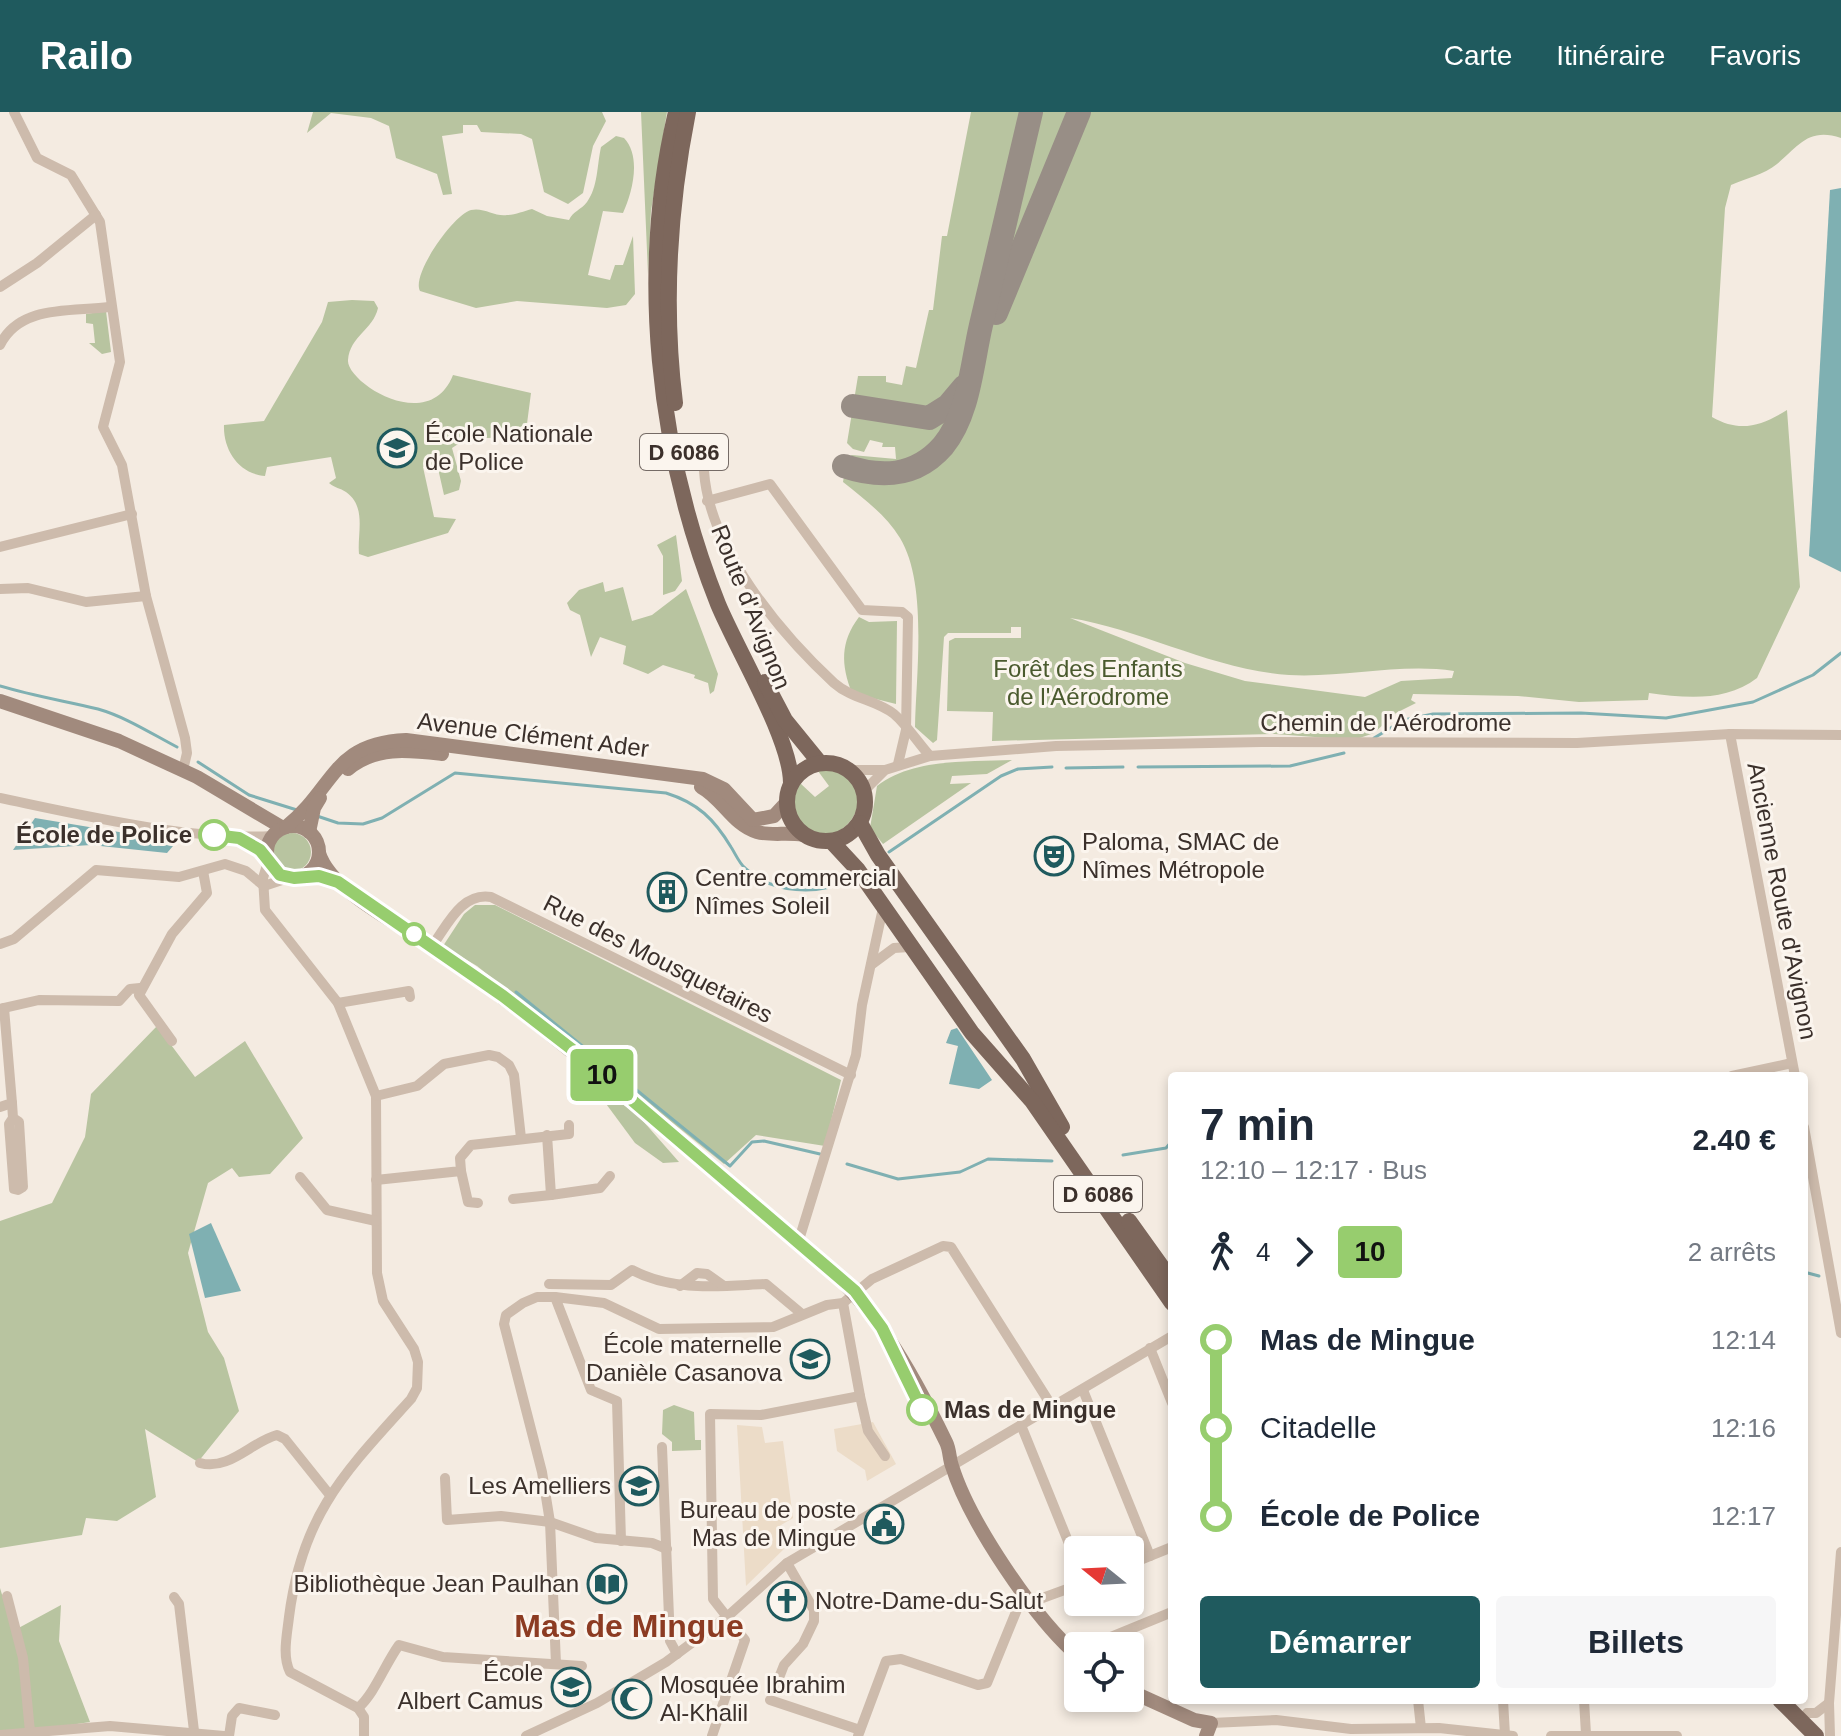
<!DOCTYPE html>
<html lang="fr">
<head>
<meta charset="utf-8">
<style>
  :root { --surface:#fff; --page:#f6f6f7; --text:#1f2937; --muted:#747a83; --accent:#1f5a5e }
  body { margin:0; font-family:Helvetica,sans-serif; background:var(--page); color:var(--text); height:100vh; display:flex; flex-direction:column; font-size:30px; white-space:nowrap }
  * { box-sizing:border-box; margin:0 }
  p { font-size:26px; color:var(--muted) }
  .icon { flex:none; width:44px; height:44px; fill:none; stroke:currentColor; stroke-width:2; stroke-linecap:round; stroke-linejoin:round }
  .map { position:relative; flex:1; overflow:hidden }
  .details { position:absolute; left:1168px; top:960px; width:640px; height:632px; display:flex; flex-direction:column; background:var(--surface); border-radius:8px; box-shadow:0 4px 12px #0003 }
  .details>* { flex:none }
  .badge { padding:0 16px; border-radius:6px; font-size:28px; line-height:52px }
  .needle { width:52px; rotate:288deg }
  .buttons { position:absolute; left:1064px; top:1424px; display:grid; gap:16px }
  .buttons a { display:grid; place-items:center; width:80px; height:80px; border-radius:8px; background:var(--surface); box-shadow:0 4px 12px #0003; font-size:40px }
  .map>.badge { position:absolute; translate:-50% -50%; box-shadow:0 0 0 4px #fff }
  .legs { display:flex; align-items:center; gap:12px; height:88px; padding:0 32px; font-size:26px }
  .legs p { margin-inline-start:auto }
  .overview { display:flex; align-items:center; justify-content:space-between; height:136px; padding:0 32px }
  h1 { font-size:44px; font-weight:800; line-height:60px }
  .primary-button { display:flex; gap:16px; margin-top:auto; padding:16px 32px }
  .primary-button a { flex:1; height:92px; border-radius:8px; background:var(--accent); color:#fff; font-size:32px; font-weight:800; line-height:92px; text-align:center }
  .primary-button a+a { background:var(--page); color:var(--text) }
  ul { padding:0 32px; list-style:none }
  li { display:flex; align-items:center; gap:28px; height:88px; font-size:30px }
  li i { display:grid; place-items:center; width:12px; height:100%; margin:0 10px; background:currentColor }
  li i::after { content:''; width:20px; height:20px; margin:-10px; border:6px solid; border-radius:50%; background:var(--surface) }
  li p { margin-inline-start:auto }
  li:first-child i { background:linear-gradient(#0000 50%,currentColor 0) }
  li:last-child i { background:linear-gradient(currentColor 50%,#0000 0) }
  header { display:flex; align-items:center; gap:48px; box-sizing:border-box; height:112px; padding:0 40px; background:var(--accent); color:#fff }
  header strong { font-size:38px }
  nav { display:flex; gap:44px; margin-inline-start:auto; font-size:28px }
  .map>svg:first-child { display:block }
  .green { fill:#b8c4a0; fill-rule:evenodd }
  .plaza { fill:#ecdcc8 }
  .water { fill:#7fb0b2 }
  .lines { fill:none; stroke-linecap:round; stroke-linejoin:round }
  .stream { stroke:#7fb0b2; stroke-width:3 }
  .taxiway { stroke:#988e86; stroke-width:24 }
  .street { stroke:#cdbbac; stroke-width:10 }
  .secondary { stroke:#a18a7d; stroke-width:14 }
  .primary { stroke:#7d675c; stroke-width:16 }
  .line-1-casing { stroke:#fff; stroke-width:18 }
  .line-1 { stroke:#97cd6e; stroke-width:12 }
  .stop-1-dot { fill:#fff; stroke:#97cd6e; stroke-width:4 }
  .labels { text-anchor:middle; stroke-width:6; stroke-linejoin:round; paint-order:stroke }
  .shield { fill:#fbf5ee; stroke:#756b66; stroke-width:2 }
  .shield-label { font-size:22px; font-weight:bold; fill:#3b302b }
  .poi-label { font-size:24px; fill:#3b302b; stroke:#fbf5ee; text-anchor:start }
  .street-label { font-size:24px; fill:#3b302b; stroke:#fbf5ee }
  .park-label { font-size:24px; fill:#4a5a2e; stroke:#fbf5ee }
  .stop-label { font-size:24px; font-weight:bold; fill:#3b302b; stroke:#fbf5ee; text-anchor:end }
  .district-label { font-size:32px; font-weight:bold; fill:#8c3b22; stroke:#fbf5ee }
</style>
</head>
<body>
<header>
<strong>Railo</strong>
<nav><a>Carte</a><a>Itinéraire</a><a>Favoris</a></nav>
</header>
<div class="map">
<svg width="1841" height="1624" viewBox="0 0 1841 1624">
  <rect width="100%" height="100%" fill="#f4ebe1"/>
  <g class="green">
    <path d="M313,0h289l4,9 -13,25 -10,47 -15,11 -24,-12 -12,-53 -11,-5 -40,-2 -4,-7h-14v8l-21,3 10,58 -9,1 -6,-21 -41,-16 -7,-32 -18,-8 -40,-5 -24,20z"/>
    <path d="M641,0h26l-16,99 -3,63z"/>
    <path d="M971,0h870v26c-33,-11 -43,9 -64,26 -12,10 -32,15 -46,21l-6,23 -13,209c28,16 49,9 75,-7l13,177 -43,91c-31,24 -71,20 -108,15l-1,7 -69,2 -61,-6 -105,-2 -2,6 5,3 -20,10 -22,20 -20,7 -79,-6 -283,7 1,-29 -46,-1 2,-70 6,-3h66v-11h-10v6h-63l-4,4 -7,103 -4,3 -18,-16c1,-52 13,-143 -15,-189 -14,-23 -36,-39 -57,-56l4,-24 5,-3 44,4 -1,-12h-13l1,-4 -13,-3 -6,12 -11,-3 -6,-6 11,-67h28v6l16,3 4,-19 10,2 13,-58h4l9,-74h5zM1070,506c74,12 143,52 219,57 54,3 111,-12 165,-4l-2,7 -51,3 -36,16 -120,-16 -60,-18z"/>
    <path d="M616,24l8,2c18,19 8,55 -1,75l-20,-2 -15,64 22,5 5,-15h8l10,-29 2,58 -9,11 -19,3 -90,-7 -41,7 -56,-17c-9,-16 33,-76 51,-81 13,-3 24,7 36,5 8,0 17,-4 25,-6l15,7 22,4c4,-9 12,-10 18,-18 11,-15 10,-37 14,-55z"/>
    <path d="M352,188l22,1 4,7c-5,22 -28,28 -30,52 -2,22 81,76 105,15l78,18 -6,46 -7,3 -6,-5 -46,2 -14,9 9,33 -2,9 -15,5 -7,-31 -14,3 11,50 22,2 -8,14 -80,24 -9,-3c-2,-21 8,-47 -13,-62 -6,-4 -11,-4 -17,-9l7,-5 -5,-21 -64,10 -2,9c-26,-2 -42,-26 -41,-51l40,-4 58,-99 6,-20z"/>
    <path d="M106,199l5,41 -9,2 -13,-11h6l-2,-19 -7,-1v-9z"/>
    <path d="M676,423l6,46 -7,10 -12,4v-39l-6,-11z"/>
    <path d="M603,470l2,10 18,-5 9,34 20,-6 34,-26 32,85 -4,17 -4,3 -2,-11 -14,-5 1,-3 -32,-10 -15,9 -25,-10 3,-18 -26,-9 -9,20 -11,-42 -10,-5 -3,-7 12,-13z"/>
    <path d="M859,505l10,5 28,-1 -1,83 -44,-11c-11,-28 -12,-51 7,-76z"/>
    <path d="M1012,648l-25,14 -35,2 -2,8 21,-1 -88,61 -13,-16 7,-42c36,-28 92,-24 135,-26z"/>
    <path d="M829,658c68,16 2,100 -30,49 -8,-12 -5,-24 1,-36l15,14 14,-11 -11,-15z"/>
    <circle cx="292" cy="740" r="19"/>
    <path d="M475,793h20l346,175 -16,66 -69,-11 -32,29 -247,-198 -34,-20 21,-32z"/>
    <path d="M157,914l38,51 50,-36 58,97 -33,36 -31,3 -7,-9 -24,15 -20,70 20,79 16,26 15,53 -41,51 -53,-33 11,68 -39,24 -31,-3 -4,17 -82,13v-327l52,-18 33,-66 6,-43z"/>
    <path d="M601,978l35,23 43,49 -16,1 -28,-20 -34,-46z"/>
    <path d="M674,1293l20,7 1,28h6v10l-29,1v-9l-10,-8 1,-24z"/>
    <path d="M0,1476l13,43 48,-26 -2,36 31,81 -90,14z"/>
  </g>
  <g class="plaza">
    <path d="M873,1310l23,42 -29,17 -2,-11 -28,-19 -3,-22z"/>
    <path d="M737,1313l25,2 3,16 18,-2 10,77 -17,10 10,19 -40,39z"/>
  </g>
  <g class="water">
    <path d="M1841,76v384l-32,-16 21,-366z"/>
    <path d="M35,706l108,18 2,6 28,4 -6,7 -76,-8 -78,5z"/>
    <path d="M957,916l35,52 -13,9 -30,-5 9,-38 -12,-3 5,-13z"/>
    <path d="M211,1111l30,68 -36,7 -16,-64z"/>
  </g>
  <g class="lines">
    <g class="stream">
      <path d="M0,574c33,10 65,15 98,23 28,8 54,25 79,38"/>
      <path d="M1374,626l30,-18 29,-6 148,-1 85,5 87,-16 60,-27 28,-22"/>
      <path d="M198,650l51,33 48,15"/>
      <path d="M1138,655l152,-1 54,-13"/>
      <path d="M1066,656l57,-1"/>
      <path d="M317,704l21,7 25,1 19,-6 73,-45 211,20c32,10 48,26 65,54 4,6 8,16 14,21 27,26 74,28 105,11"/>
      <path d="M889,740l112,-76 17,-7 34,-2"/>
      <path d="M516,880l214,174 22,-24 12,-1 56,13"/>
      <path d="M1123,1043l43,-7 6,-7"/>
      <path d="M847,1052l51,15 62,-7 28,-13 64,2"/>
      <path d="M1804,1160l15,4"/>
    </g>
    <g class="taxiway">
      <path d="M996,201l83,-201"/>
      <path d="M853,294l76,12 19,-12 16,-19"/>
      <path d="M844,354c36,12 71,12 99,-20 26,-31 29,-83 38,-121 17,-71 33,-142 50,-213"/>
    </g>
    <g class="street">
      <path d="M14,0l23,46 34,17 29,47 20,140 -17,65 19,38 24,131"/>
      <path d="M0,175l37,-24 59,-48"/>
      <path d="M0,233c20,-41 73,-33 109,-38"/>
      <path d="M704,359c5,77 75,161 130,212 18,16 43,17 60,31 13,11 24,29 36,42"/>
      <path d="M707,389l63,-17 92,126 40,2 6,5 -2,113 -8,34"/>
      <path d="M0,435l132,-33"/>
      <path d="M0,477l28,-1 58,14 60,-6 39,142 2,15 -4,17"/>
      <path d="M1730,622l65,342"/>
      <path d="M849,658h36"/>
      <path d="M864,679l21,-21 45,-14 126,-10 205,-4 316,1 153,-9 111,1"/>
      <path d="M0,686c81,17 191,43 272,38"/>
      <path d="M240,727l27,18"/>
      <path d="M268,750l-5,16 2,32 73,93 38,93 1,177 6,28 31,48 4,13 -1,26 -6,11c-66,73 -109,115 -122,218 -2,18 -7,39 1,55l68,36 6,9v19"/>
      <path d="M264,774l24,-8"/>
      <path d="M0,832l14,-5 82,-69 83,7 46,-13 21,7 18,15"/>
      <path d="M432,834c15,-20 29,-54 59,-49l360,178"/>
      <path d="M871,853l23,-17 15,-1"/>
      <path d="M338,891l71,-12 1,6"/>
      <path d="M0,897l39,-9 80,1 11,-12 10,-1"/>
      <path d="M172,929l-33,-46 33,-61 35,-41 -4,-22"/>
      <path d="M1732,964l60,-13"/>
      <path d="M376,984l41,-10 27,-22 45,-9 9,2 11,8 5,10 7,63"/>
      <path d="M12,991l1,15 -4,6 5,65 4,1 5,-3 -4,-65 -6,-4"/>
      <path d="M0,995l12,-4 -8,-95"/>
      <path d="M1804,1015l37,206"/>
      <path d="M547,1023l4,60 49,-7 10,-12"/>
      <path d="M461,1059l7,31 10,1"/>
      <path d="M300,1065l27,33 49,11"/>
      <path d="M376,1068l85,-9 -1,-13 11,-13 98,-11v-9"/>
      <path d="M513,1087l38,-4"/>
      <path d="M798,1131l58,-188 6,-50 21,-97"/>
      <path d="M549,1172l62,1 21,-15c42,22 87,16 134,14l36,30"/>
      <path d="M680,1174l17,-13 10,1 17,12"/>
      <path d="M555,1185l36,93 26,11 4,140"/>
      <path d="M1150,1236l22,55"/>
      <path d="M1083,1278l67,166"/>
      <path d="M860,1284l8,35 17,25"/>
      <path d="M1021,1313l57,141"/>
      <path d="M662,1335l8,194 7,13"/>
      <path d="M200,1351c29,8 51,-21 77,-28l8,4 44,55"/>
      <path d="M445,1366l2,42 54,-4 49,6 46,16 56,5 15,6"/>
      <path d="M1130,1452l42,-17"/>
      <path d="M7,1484l16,62 7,74"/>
      <path d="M174,1485l5,7 15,127"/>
      <path d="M1089,1534l83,-34"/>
      <path d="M556,1552l-6,-142 -8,-50 -38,-148 2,-9 17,-12 14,-6h18l49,6 55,26 114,-2 54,-22 16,-2 29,-24 71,-33 8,1 102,161"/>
      <path d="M775,1576l9,-23 19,-21 11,-23v-11l-27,-47"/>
      <path d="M770,1588l90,30"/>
      <path d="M1418,1588l3,28"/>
      <path d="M1503,1588l2,35"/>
      <path d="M1584,1588l2,34"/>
      <path d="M358,1596c17,-15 26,-42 41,-63l44,12 139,9"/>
      <path d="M1807,1601h9l13,-10"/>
      <path d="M1211,1611l65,-3 75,9 88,-1 74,8"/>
      <path d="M0,1623l110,-9 114,10"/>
      <path d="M229,1624l3,-20 7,-8 36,7"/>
      <path d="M526,1624l71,-33 69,-41 62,-46 59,-53 385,-227"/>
      <path d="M712,1624l33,-96 -32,-41 -3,-185 51,1 99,-19 -17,-93"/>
      <path d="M858,1624l28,-75 15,-2 77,26 9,-2 31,-76 60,-22"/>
      <path d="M1551,1624h126"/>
      <path d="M1830,1624l-1,-33 12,-151"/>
    </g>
    <g class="secondary">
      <path d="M0,589l119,40 78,36 86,51"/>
      <path d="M348,657c28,-23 60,-19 94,-15"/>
      <path d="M701,675c21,11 32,38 56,45 14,4 31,0 46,3"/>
      <circle cx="293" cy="740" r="26"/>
      <path d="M286,715c49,-39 46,-84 120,-87l297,39 21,10 29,31 21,-4 12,-13"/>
      <path d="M309,720l5,-24 6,-10"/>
      <path d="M319,741c12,39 83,72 115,95 133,92 252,201 377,304 64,54 99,116 135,190 4,8 3,16 6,24 17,55 82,152 126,190"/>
      <path d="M1130,1579l64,29 17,3 -5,13"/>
    </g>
    <g class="primary">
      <path d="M676,0c-38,160 -19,339 42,492 19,46 73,135 73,179"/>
      <path d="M675,291c-12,-97 -6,-195 13,-291"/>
      <path d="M765,570l20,38 35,43"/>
      <circle cx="826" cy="690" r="39"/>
      <path d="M860,711l18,32 145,204 39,68"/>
      <path d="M832,730l26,28 114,163 60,68 140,202"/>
      <path d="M1129,1109l43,60"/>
      <path d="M1780,1588l36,36"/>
    </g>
  </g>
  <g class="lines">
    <defs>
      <path id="line-1" d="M214,723l25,3 21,12 20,25 14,3 25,-2 19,6 165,114 75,58 277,237 27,37 40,82"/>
    </defs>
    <use href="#line-1" class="line-1-casing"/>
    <use href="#line-1" class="line-1"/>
  </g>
  <defs>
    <symbol id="university-ring" viewBox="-11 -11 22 22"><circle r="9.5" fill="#fbf5ee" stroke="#1f5a5e" stroke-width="1.5"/><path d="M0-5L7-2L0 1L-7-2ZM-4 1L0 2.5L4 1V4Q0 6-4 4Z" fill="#1f5a5e"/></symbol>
    <symbol id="theatre-ring" viewBox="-11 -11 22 22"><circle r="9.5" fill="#fbf5ee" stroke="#1f5a5e" stroke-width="1.5"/><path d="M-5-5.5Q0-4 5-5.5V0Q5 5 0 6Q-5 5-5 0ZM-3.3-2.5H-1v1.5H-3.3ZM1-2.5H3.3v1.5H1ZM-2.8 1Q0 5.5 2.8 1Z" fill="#1f5a5e"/></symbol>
    <symbol id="building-ring" viewBox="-11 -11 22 22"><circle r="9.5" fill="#fbf5ee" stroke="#1f5a5e" stroke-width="1.5"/><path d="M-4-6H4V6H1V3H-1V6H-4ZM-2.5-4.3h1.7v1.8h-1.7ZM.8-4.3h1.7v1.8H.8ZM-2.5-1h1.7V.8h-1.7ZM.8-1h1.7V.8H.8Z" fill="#1f5a5e"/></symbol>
    <symbol id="school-ring" viewBox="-11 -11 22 22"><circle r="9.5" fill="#fbf5ee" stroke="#1f5a5e" stroke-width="1.5"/><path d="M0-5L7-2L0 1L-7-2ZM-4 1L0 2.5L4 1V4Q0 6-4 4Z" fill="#1f5a5e"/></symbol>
    <symbol id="civic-ring" viewBox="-11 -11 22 22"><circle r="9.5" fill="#fbf5ee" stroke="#1f5a5e" stroke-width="1.5"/><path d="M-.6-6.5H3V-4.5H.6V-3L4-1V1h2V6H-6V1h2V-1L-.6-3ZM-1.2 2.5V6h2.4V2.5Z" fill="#1f5a5e"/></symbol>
    <symbol id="library-ring" viewBox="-11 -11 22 22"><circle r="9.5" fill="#fbf5ee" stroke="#1f5a5e" stroke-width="1.5"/><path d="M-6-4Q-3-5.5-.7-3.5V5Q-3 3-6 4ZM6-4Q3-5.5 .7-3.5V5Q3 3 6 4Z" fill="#1f5a5e"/></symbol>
    <symbol id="church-ring" viewBox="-11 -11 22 22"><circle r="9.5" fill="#fbf5ee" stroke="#1f5a5e" stroke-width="1.5"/><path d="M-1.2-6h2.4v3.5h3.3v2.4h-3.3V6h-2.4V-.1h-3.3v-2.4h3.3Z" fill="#1f5a5e"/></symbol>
    <symbol id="mosque-ring" viewBox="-11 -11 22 22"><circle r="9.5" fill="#fbf5ee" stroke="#1f5a5e" stroke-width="1.5"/><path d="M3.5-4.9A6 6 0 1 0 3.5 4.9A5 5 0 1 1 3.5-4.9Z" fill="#1f5a5e"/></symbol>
  </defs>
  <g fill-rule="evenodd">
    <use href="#university-ring" x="375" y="314" width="44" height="44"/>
    <use href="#theatre-ring" x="1032" y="722" width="44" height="44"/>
    <use href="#building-ring" x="645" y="758" width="44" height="44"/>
    <use href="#school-ring" x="788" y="1225" width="44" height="44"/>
    <use href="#school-ring" x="617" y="1352" width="44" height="44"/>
    <use href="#civic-ring" x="862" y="1390" width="44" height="44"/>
    <use href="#library-ring" x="585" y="1450" width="44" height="44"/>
    <use href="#church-ring" x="765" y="1467" width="44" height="44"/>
    <use href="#school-ring" x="549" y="1553" width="44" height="44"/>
    <use href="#mosque-ring" x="610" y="1565" width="44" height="44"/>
  </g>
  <g class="stop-1-dot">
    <circle cx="214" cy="723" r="14"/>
    <circle cx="414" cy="822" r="10"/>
    <circle cx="922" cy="1298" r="14"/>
  </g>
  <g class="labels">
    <g class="shield">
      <rect x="640" y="322" width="88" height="36" rx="6"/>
      <rect x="1054" y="1064" width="88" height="36" rx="6"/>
    </g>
    <g class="shield-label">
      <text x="684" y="348">D 6086</text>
      <text x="1098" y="1090">D 6086</text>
    </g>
    <g class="poi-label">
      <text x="425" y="330">École Nationale<tspan x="425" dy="28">de Police</tspan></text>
      <text x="1082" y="738">Paloma, SMAC de<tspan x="1082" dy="28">Nîmes Métropole</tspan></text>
      <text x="695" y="774">Centre commercial<tspan x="695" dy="28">Nîmes Soleil</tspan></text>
      <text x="782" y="1241" text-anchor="end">École maternelle<tspan x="782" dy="28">Danièle Casanova</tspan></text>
      <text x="611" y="1382" text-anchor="end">Les Amelliers</text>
      <text x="856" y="1406" text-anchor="end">Bureau de poste<tspan x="856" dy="28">Mas de Mingue</tspan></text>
      <text x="579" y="1480" text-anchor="end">Bibliothèque Jean Paulhan</text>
      <text x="815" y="1497">Notre-Dame-du-Salut</text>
      <text x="543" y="1569" text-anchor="end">École<tspan x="543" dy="28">Albert Camus</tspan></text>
      <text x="660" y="1581">Mosquée Ibrahim<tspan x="660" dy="28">Al-Khalil</tspan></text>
    </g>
    <g class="street-label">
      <text transform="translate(751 495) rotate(68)" y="8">Route d'Avignon</text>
      <text x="1386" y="619">Chemin de l'Aérodrome</text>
      <text transform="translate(533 623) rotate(7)" y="8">Avenue Clément Ader</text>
      <text transform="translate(1782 789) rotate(79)" y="8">Ancienne Route d'Avignon</text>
      <text transform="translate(658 847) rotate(27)" y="8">Rue des Mousquetaires</text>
    </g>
    <g class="park-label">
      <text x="1088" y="565">Forêt des Enfants<tspan x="1088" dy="28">de l'Aérodrome</tspan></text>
    </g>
    <g class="stop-label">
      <text x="192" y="731">École de Police</text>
      <text x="944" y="1306" text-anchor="start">Mas de Mingue</text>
    </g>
    <g class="district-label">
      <text x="629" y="1525">Mas de Mingue</text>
    </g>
  </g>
</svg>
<div class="buttons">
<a><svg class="needle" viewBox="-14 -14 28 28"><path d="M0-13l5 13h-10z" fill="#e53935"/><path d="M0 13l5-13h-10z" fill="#747a83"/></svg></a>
<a><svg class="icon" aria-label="locate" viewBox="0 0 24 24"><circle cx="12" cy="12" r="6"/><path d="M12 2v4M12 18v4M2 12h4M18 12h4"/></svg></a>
</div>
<b class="badge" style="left:602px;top:963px;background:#97cd6e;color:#111">10</b>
<section class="details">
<div class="overview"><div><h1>7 min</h1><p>12:10 – 12:17 · Bus</p></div><b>2.40 €</b></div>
<div class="legs"><svg class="icon" aria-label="walk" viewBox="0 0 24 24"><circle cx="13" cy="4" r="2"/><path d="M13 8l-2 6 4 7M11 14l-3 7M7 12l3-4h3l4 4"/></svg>4<svg class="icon" aria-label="forward" viewBox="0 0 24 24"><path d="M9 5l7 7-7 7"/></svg><b class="badge" style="background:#97cd6e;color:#111">10</b><p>2 arrêts</p></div>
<ul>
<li><i style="color:#97cd6e"></i><b>Mas de Mingue</b><p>12:14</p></li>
<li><i style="color:#97cd6e"></i><span>Citadelle</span><p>12:16</p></li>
<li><i style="color:#97cd6e"></i><b>École de Police</b><p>12:17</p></li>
</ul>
<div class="primary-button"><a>Démarrer</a><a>Billets</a></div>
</section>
</div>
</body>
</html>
